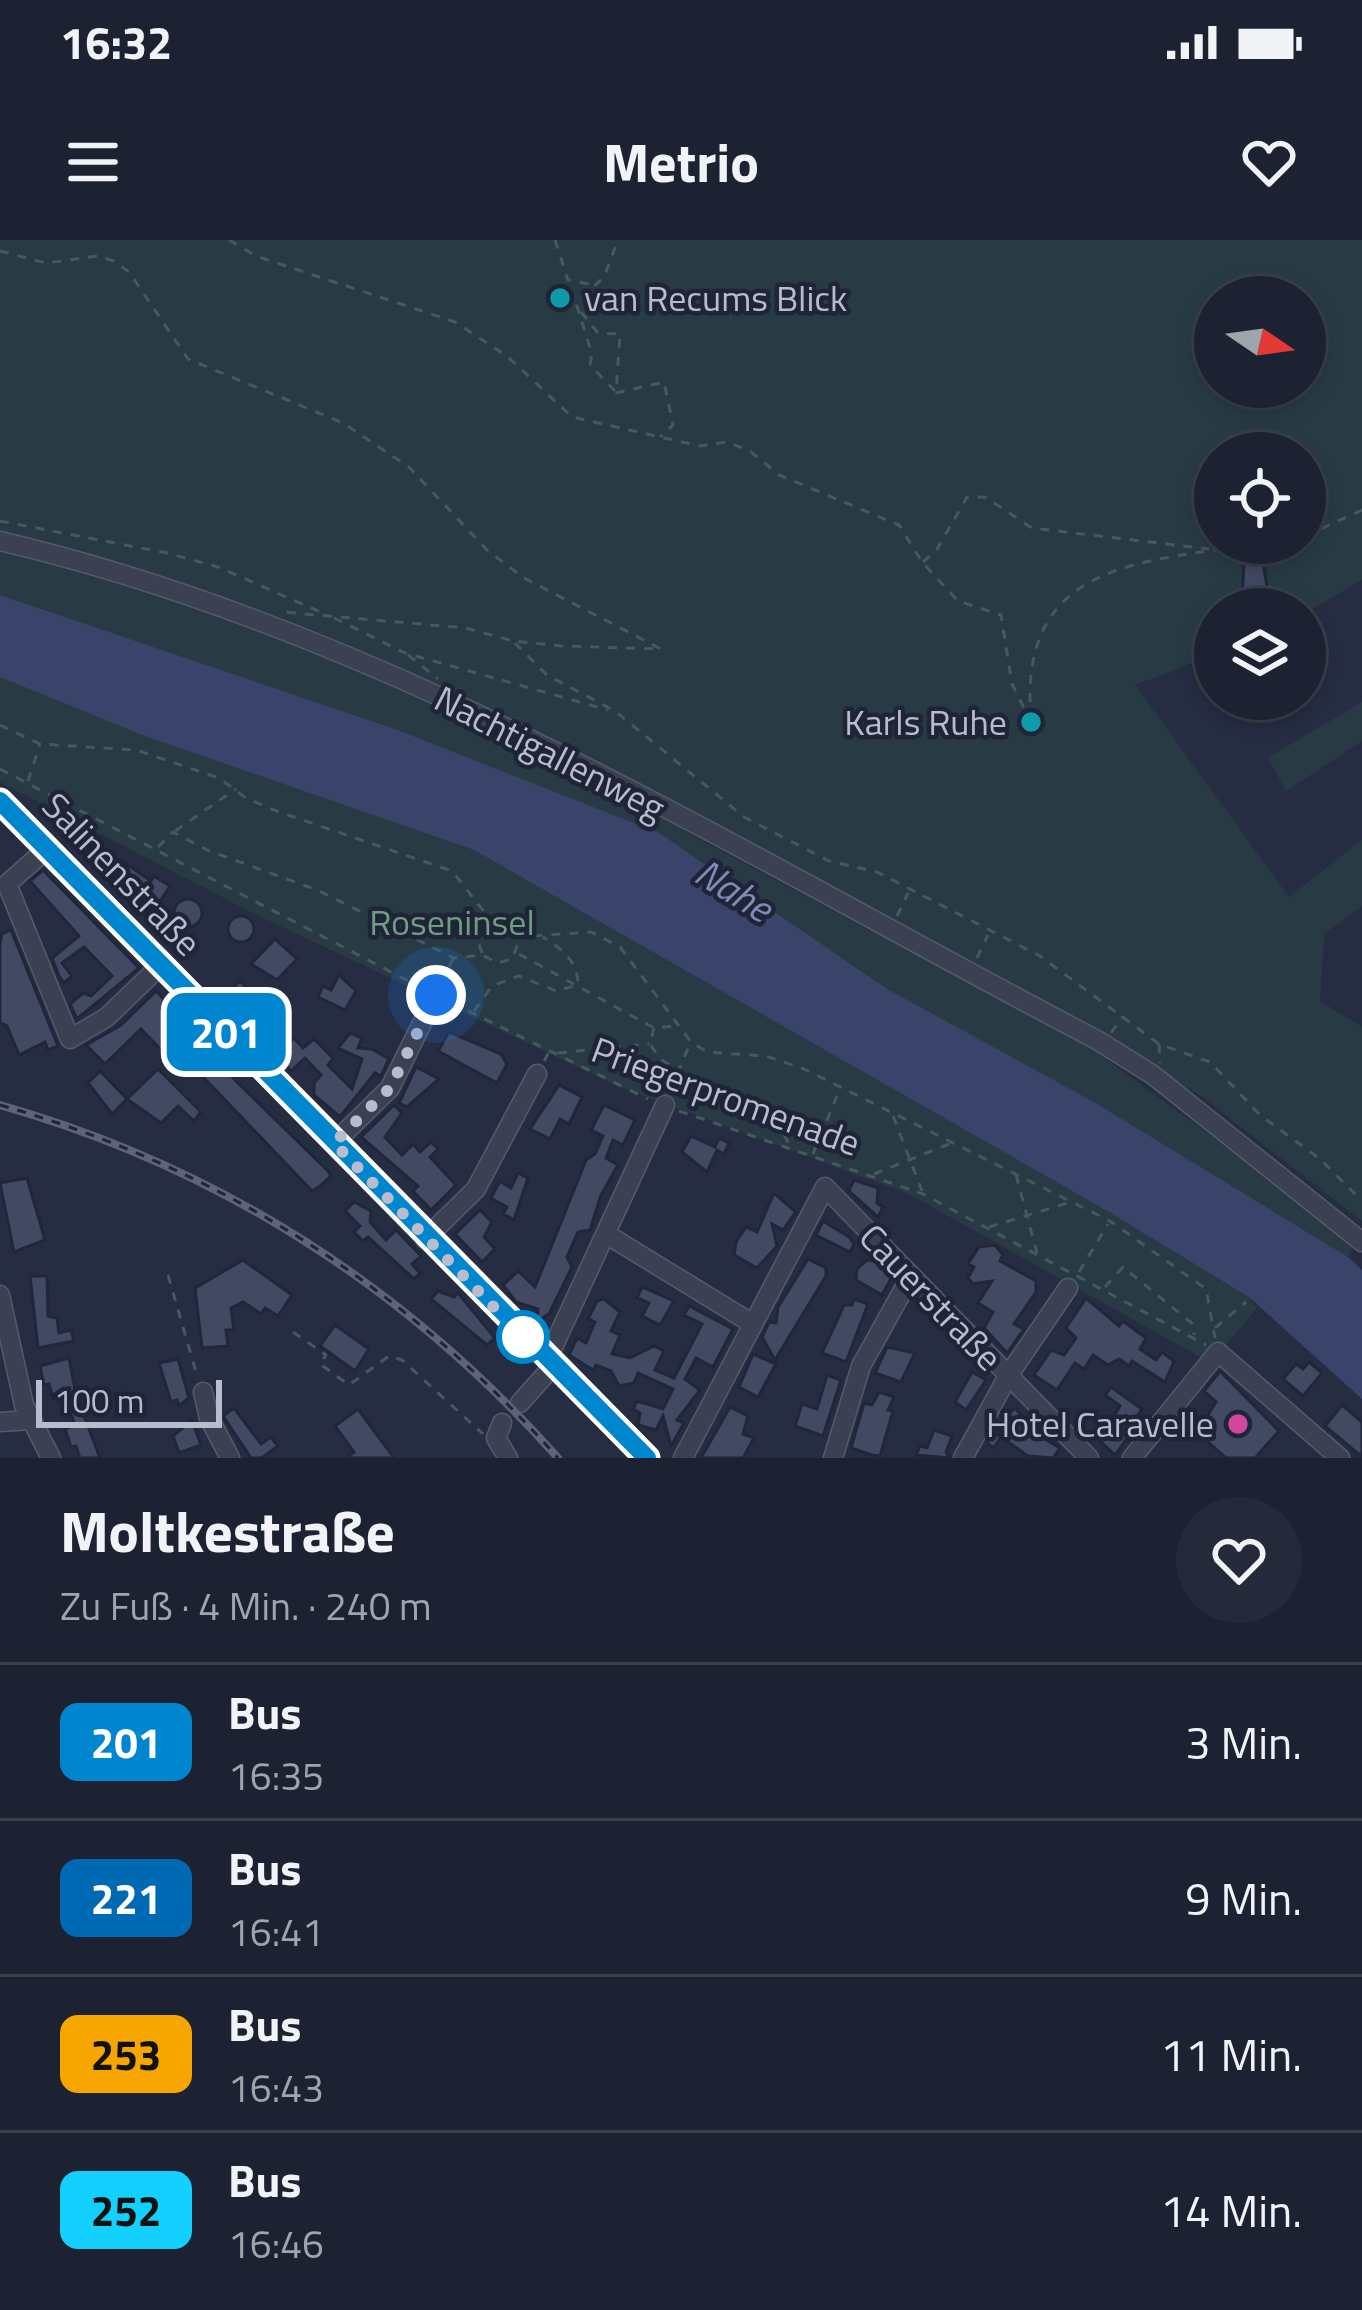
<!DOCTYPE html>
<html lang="de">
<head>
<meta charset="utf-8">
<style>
  :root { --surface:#1c2232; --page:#252a3a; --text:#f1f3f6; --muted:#a0a4ac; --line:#3a3f4d }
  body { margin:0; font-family:"Titillium Web",sans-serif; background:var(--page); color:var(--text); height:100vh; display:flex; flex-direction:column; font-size:45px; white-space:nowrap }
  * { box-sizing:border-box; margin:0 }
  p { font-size:39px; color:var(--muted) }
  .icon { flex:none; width:66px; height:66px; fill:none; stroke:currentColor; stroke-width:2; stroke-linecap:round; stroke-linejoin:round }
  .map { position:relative; height:1218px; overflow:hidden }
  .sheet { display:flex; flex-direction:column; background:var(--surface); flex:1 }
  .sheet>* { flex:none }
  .badge { padding:0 24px; border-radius:18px; font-size:42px; line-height:78px }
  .needle { width:78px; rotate:103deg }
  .tools { position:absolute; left:1194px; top:36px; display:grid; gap:24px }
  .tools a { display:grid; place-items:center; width:132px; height:132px; border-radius:50%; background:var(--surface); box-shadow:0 6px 18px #0003,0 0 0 3px var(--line); font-size:60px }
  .scale { position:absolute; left:36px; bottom:30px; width:186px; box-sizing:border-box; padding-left:12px; border:6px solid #b8bccd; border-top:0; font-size:33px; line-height:42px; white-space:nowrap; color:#b8bccd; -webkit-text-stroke:9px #1f2438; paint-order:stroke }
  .you { position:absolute; width:60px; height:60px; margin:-30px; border:9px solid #fff; border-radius:50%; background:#1a73e8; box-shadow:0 0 0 18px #1a73e833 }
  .map>.badge { position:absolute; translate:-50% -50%; box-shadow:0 0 0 6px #fff }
  .round { display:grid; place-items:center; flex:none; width:126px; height:126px; border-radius:63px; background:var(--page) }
  .headline { display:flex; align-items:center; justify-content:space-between; height:204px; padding:0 60px }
  h1 { font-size:57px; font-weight:700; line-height:90px }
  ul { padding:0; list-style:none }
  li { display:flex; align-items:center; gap:36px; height:156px; padding:0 60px; border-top:3px solid var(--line) }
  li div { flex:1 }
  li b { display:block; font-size:45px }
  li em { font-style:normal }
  li .badge { min-width:132px; font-weight:700; text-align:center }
  .status { display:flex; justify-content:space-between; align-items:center; height:84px; padding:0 60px; background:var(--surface); direction:ltr }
  .status svg { height:33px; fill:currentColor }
  header { display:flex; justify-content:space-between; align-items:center; height:156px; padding:0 60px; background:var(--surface); font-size:54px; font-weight:700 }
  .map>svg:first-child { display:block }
  .green { fill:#283b44; fill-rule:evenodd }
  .water { fill:#3a446a }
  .building { fill:#424a63; stroke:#21263a; stroke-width:3 }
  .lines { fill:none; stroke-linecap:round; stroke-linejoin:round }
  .minor-casing { stroke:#565a6d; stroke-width:21 }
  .major-casing { stroke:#44495c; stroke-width:27 }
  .path { stroke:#475861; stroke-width:3; stroke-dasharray:9 9; stroke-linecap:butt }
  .minor { stroke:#3b4053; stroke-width:18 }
  .major { stroke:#595e73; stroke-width:24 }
  .rail-casing { stroke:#5d637a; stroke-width:8 }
  .rail { stroke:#1f2438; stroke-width:3; stroke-dasharray:9; stroke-linecap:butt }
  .line-casing { stroke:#fff; stroke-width:27 }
  .line { stroke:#0086ce; stroke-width:18 }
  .walk { stroke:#b8bccd; stroke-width:12; stroke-dasharray:0 21.6 }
  .culture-dot { fill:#0f9aa8; stroke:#1f2438; stroke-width:4.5 }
  .stop-dot { fill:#fff; stroke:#0086ce; stroke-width:6 }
  .hotel-dot { fill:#d1479c; stroke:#1f2438; stroke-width:4.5 }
  .labels { text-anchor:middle; stroke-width:9; stroke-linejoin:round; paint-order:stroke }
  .poi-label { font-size:36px; fill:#b8bccd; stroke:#1f2438; text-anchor:end }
  .street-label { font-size:36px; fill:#b8bccd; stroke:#1f2438 }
  .park-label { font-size:36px; fill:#6f9e83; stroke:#1f2438 }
  .water-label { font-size:39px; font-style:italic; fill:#7f8bb4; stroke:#1f2438 }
</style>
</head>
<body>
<div class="status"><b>16:32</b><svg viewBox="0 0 49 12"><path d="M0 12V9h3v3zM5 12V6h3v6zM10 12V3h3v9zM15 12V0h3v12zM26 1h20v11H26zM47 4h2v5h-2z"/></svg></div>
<header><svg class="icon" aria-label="menu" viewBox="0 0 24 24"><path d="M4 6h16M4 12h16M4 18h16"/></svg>Metrio<svg class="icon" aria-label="heart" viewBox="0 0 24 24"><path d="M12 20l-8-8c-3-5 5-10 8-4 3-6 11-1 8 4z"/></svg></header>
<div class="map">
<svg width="1362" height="1218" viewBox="0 0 1362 1218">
  <rect width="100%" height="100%" fill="#262d43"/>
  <g class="green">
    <path d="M0,0h1362v340l-57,33 -90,-4v45l-80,31 154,212 73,-57v66l-38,28 -4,67 42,26v194l-158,-123 -118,-73 -330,-166 -76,-30 412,220 263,192 -7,16 -254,-155 -699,-373 -395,-134zM1215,57h90v90h-90zM1215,213h90v90h-90z"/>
    <path d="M0,437l142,58 332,115 635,362 140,86 8,10 -46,55 -302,-169 -291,-108 -367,-174 -251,-130z"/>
    <path d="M1362,462v39l-76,50 -18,-33z"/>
  </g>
  <path class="water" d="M0,355l395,134 264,104 228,156 207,113 254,155 14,13v129l-112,-101 -141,-86 -635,-362 -332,-115 -142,-58z"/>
  <g class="building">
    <path d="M1263,321l5,33 -26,2 2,-32z"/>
    <path d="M121,620l30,21 3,-5 16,10 -11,17 -23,-16 -6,8 -16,-12 -4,-7z"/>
    <path d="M43,630l96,98 -62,51 -7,-15 13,-11 8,3 21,-20 -28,-29 -22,16 10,13 -8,7 -5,-7 -7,-18 27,-22 -49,-55z"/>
    <circle cx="188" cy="673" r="14"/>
    <circle cx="241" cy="689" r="13"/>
    <path d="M11,690l47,116 -10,4 -3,-8 -26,13 -12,-29 -7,-3v-80l2,-9z"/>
    <path d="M275,699l22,20 -20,21 -26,-16z"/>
    <path d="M339,735l17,16 -11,19 -27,-13 5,-11 8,4z"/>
    <path d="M240,741l27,27 -16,16 -27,-27z"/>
    <path d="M156,751l34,35 -27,26 -22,-23 -36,35 -19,-19 35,-20z"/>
    <path d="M449,792l52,22 6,10 -10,19 -59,-32z"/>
    <path d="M350,793l12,5 -4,10 14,1 17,10 -8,17 -6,-3 -35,44 -26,-22v-12l7,-8 -16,-17 -14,13 -15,-16 18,-17 9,10 11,-9 19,19 -5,7 24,24 10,-30 -24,-11z"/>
    <path d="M203,800l32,40 93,91 3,5 -11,10 -8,5 -128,-134z"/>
    <path d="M416,827l23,12 -32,28 -8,-4z"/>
    <path d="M158,829l43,43 -7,9 -16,-15 -17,17 -34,-24 -15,15 -24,-31 12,-12 27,28z"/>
    <path d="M559,845l23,12 -13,27 -9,-5 -10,20 -20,-10z"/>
    <path d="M394,865l8,8 -17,24 17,18 11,-11 7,8 11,-10 7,7 -8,8 26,28 -25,25 -18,-19 5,-5 -57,-49z"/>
    <path d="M604,865l31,15 -12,25 -10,-5 -7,18 12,7 -17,30 -11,35 -12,2 -11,25 5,10 -23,47 -12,7 1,-12 -22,-7 -13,-17 15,-14 17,16 51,-127 9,-6 8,-18 -12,-6z"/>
    <path d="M691,896l24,11 4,-9 10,5 -5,11 -7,-4 -10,22 -25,-20z"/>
    <path d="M518,933l10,5 -14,42 -11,-6 4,-7 -16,-9 9,-17 11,7z"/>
    <path d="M27,938l18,62 -31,12 -14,-69z"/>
    <path d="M854,940l24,8 -1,15 6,4 -5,10 -29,-26z"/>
    <path d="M774,953l22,19 -13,18 -11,-6 5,22 -20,22 -23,-13 2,-13 10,-15 11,5z"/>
    <path d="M354,962l17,9 -1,11 16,18 10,-10 25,26 -9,8 8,9 -6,6 -46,-42 -5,4 -9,-9 6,-6 -15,-15z"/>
    <path d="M480,970l12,12 -8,15 11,12 -13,13 -27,-28z"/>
    <path d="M823,981l26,16 5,7 -4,8 -34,-17z"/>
    <path d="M995,1005l8,10 -3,6 36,20v11l-22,32 10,5 -17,24 -23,-25 9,-16 -15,-9 14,-22 -19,3 -5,-6 6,-11 -6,-3 11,-17z"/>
    <path d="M808,1019l18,9v8l-51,84 -13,-23 7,-15 7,1 2,-16z"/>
    <path d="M243,1020l49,35 -14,21 -13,-8 -4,6 -18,-12 -12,6 3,22h-8l2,16 -26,2 -7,-60z"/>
    <path d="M867,1020l10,1 15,16 -10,18 -26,-15 1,-11z"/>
    <path d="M30,1036h17l1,40 9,2 2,15 12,-3 3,11 -36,7z"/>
    <path d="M642,1047l32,14 -14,24 -18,-9 7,-13 -12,-5z"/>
    <path d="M438,1051l16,6 4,-4 37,45 -8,7 -56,-46z"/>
    <path d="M1086,1058l33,28 4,-5 23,17 -6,11 16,11 6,-8 12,9 -9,21 -33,-21 -3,5 -10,-7 -11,6 -15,-10 -9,14 -9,-6 -18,27 -23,-15 17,-25 13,5 12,-17 -10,-10z"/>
    <path d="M604,1059l16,13 -9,19 9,4 -8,19 18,4 24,-12 10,5 -9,19 19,8 28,-54 -18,-9 5,-9 44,23 -20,38 -17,-9 -11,21 15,11 -23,30 7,3 -13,23 -8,-30 -7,14 -18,-5 2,-12 -7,-4 4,-8 26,8 10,-20 -35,-16 -4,10 -15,3 -8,-15 -15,-6 -3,5 -24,-15 8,-17 9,5 9,-21 -7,-3 9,-18z"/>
    <path d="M854,1059l14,5 -22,58 -24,-9 22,-48h8z"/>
    <path d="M335,1085l34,24 -14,22 -35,-25z"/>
    <path d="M887,1107l28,6 -14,29 -26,-9z"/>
    <path d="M753,1114l23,10 -18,33 -19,-10z"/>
    <path d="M69,1118l7,36 24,64h-20l-4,-12 -5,1 -6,-18 10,-4 -11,-29 -11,3 -4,-15 -5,1 -4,-19z"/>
    <path d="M178,1119l11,39 -10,8 -2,-6 -6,2 -12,-39z"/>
    <path d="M1309,1122l13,11 -19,23 -20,-17 13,-15 7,5z"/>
    <path d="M1220,1131l59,60 -24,27h-29l-29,-26 19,-30 -12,-11z"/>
    <path d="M972,1132l14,8 -20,30 -11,-8z"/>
    <path d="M827,1135l14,5 -18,56 -28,-10 7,-22 15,5z"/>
    <path d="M1111,1147l31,22 -7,10 4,3 -24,33 -16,-15 21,-34 -15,-11z"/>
    <path d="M879,1152l15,5 -6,13 5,1 -13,45 -8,-1 -21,-7 13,-45 8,2z"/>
    <path d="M1342,1165l20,17v35l-37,-31z"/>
    <path d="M730,1167l18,9 -5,18 11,4 -11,20h-42z"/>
    <path d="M234,1168l27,36 10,-7 7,9 -16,12h-11l-28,-42z"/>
    <path d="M1015,1168l23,27 22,13 -7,10 -25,-2 -27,-19 -7,11 -7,-5 6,-11 6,4 4,-18z"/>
    <path d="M358,1169l36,49h-49l9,-6 -19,-26z"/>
    <path d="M192,1180l9,25 -22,8 -6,-17z"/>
    <path d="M934,1190l18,6 -6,16 4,6 -34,-3 4,-9 7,2z"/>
  </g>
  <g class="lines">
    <defs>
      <g id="minor">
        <path d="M0,301c393,92 743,314 1097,499l56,35 209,167"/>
        <path d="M48,608l-41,36 63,155 37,-22 54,-52"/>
        <path d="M334,903l56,-55 46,-93"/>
        <path d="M606,994l147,90"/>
        <path d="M425,999l51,-50 61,-115"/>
        <path d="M0,1055l24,110 27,53"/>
        <path d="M547,1120l118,-255"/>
        <path d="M203,1152l6,26 21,40"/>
        <path d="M520,1163l33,-37"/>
        <path d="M0,1182l31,-2"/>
        <path d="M502,1183l-6,15 12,20"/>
        <path d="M683,1218l142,-271 264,271"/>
        <path d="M833,1218l28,-92 50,-90"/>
        <path d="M963,1218l45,-82 60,-88"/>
        <path d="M1132,1218l86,-106 122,106"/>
      </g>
      <path id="major" d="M0,561l647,657"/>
    </defs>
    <use href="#minor" class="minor-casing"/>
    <use href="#major" class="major-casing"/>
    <g class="path">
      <path d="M229,0l27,16 199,66 52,34 65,61 128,29 27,-4 23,9 29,24 120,50 23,37 36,39 43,14 11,69 19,38"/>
      <path d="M555,0l13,40 20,4 2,7"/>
      <path d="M0,11l46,12 51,-7 17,5 15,11 59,87 155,64 66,44 78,83 37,28 137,71 -99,-3 -49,-5 -47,-13 -183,-16"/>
      <path d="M562,57l12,6"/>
      <path d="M581,72l17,21 22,1 -4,59 48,-11 9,43 -13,12"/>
      <path d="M615,151l-25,-26 2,-11 -16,-51 28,-26 14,-37"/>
      <path d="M0,281l167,32 51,14 107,47"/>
      <path d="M1305,296l57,-26"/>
      <path d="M923,322l13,-11 31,-54h18l47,31 177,21"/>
      <path d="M334,378l71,35 203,57"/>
      <path d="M515,403l32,32 68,36 129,106 85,44 48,11 163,84 119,88 51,18 50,53 60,44 42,42"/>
      <path d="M408,415l30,24"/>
      <path d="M1031,480c-14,-161 113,-158 234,-177"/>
      <path d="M0,485l40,19 96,6 83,28 27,20 33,14 173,59 41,52 24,6 2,8 72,-5 29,15 71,95 16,10 59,4 38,13 306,152 96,68 9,49"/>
      <path d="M0,529l422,219"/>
      <path d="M28,541l12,-37"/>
      <path d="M175,591l61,-42"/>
      <path d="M158,607l15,-15 34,18 110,40 137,68 28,-3 16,8 14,-4 7,-18"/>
      <path d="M897,676l11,-23"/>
      <path d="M482,713l-4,-12 15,-18"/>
      <path d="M519,714l135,74 23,-2"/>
      <path d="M977,718l11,-23"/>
      <path d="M441,743l12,-24"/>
      <path d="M452,763l196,96"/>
      <path d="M474,771l18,-25 27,-10 37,15 22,-6c0,-24 -16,-36 -35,-48"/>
      <path d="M654,788l-4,16 10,15 123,74 9,16"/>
      <path d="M1111,793l12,-17"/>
      <path d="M1159,804l1,19"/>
      <path d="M544,821l4,-7 101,-10"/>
      <path d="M670,850l20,-46"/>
      <path d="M679,871l244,83 283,151"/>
      <path d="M893,876l29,75"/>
      <path d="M813,914l26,-63"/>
      <path d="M874,934l75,-30"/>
      <path d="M1016,935l21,78"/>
      <path d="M989,987l82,-25"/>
      <path d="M1079,1032l29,-48"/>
      <path d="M168,1035l30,104"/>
      <path d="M1105,1047l18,-20 71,58v10"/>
      <path d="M1215,1088l31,-26"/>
      <path d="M293,1092l33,23 -6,9 29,21 40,-29 13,4 81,74"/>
    </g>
    <use href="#minor" class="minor"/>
    <use href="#major" class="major"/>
    <defs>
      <path id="rail" d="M0,865c219,62 407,183 558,353"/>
    </defs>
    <use href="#rail" class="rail-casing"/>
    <use href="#rail" class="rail"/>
  </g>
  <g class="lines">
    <defs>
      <path id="line" d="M0,561l647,657"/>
    </defs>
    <use href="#line" class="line-casing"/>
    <use href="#line" class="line"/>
    <path class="walk" d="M436,755l-46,93 -56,55 189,194"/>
  </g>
  <g class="culture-dot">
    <circle cx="560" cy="58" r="12"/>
    <circle cx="1031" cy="482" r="12"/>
  </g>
  <circle class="stop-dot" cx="523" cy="1097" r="24"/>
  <circle class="hotel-dot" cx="1238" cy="1184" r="12"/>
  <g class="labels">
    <g class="poi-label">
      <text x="584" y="71" text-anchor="start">van Recums Blick</text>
      <text x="1007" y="495">Karls Ruhe</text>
      <text x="1214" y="1197">Hotel Caravelle</text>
    </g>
    <g class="street-label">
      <text transform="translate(550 513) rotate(27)" y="13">Nachtigallenweg</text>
      <text transform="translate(122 634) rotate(46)" y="13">Salinenstraße</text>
      <text transform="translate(726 856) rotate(20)" y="13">Priegerpromenade</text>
      <text transform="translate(931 1057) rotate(46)" y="13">Cauerstraße</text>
    </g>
    <g class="park-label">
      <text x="452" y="695">Roseninsel</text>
    </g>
    <g class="water-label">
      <text transform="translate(734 650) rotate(32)" y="14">Nahe</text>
    </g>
  </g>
</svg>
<div class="tools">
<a><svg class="needle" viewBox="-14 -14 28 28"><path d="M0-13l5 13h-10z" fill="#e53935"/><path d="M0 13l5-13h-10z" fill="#a0a4ac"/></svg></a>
<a><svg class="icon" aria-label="locate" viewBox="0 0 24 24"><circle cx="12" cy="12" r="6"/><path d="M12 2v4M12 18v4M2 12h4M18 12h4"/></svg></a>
<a><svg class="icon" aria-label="layers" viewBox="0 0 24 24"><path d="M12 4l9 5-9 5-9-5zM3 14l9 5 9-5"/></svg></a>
</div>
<div class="scale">100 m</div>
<div class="you" style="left:436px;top:755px"></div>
<b class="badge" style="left:226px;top:792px;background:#0086ce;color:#fff">201</b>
</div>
<section class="sheet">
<div class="headline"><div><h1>Moltkestraße</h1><p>Zu Fuß · 4 Min. · 240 m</p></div><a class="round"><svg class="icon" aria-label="heart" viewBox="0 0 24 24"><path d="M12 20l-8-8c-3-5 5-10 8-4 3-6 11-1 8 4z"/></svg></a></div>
<ul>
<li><span class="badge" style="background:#0086ce;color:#fff">201</span><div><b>Bus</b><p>16:35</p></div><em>3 Min.</em></li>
<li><span class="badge" style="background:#0069b4;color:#fff">221</span><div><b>Bus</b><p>16:41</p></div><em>9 Min.</em></li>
<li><span class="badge" style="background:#f7a600;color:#111">253</span><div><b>Bus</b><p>16:43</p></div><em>11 Min.</em></li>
<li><span class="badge" style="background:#14d0ff;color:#111">252</span><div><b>Bus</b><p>16:46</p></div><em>14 Min.</em></li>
</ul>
</section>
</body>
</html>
